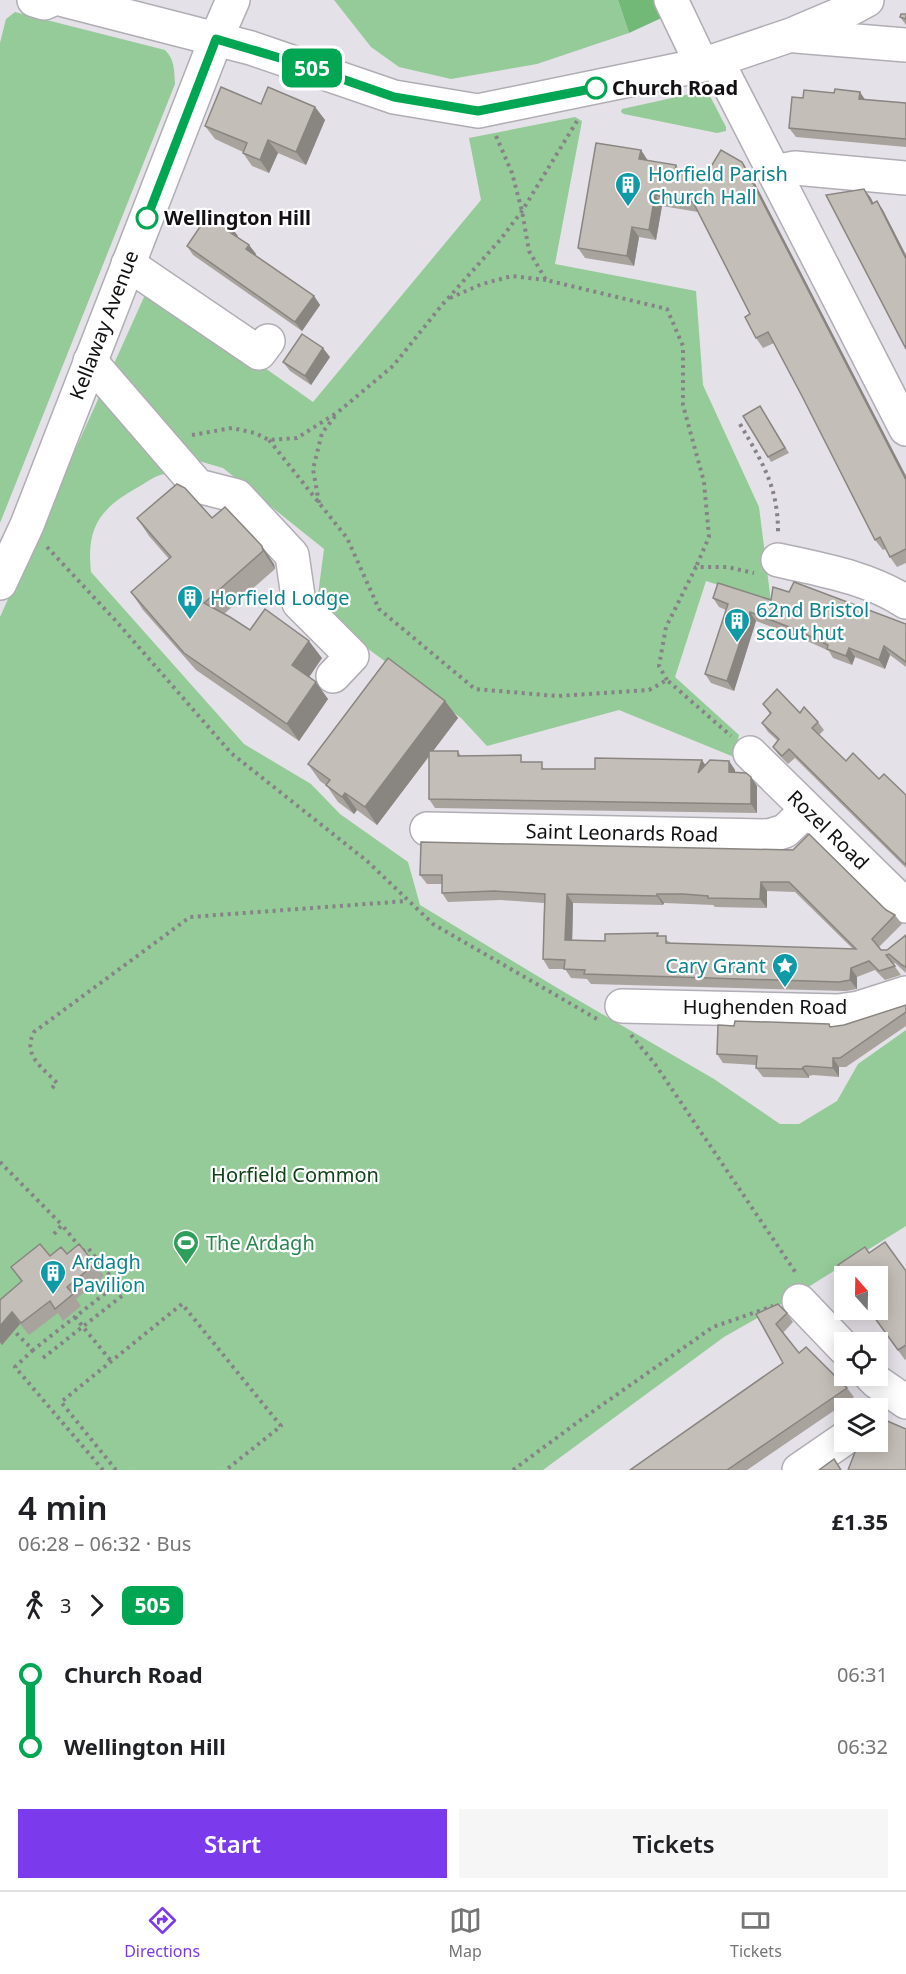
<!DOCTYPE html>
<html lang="en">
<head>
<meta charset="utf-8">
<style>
  :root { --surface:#fff; --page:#f6f6f6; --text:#202124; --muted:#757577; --line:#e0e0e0; --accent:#7c3aed }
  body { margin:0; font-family:"Noto Sans",sans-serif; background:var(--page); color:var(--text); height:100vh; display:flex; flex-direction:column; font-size:22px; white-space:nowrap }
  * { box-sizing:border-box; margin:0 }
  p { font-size:20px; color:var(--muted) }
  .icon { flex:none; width:33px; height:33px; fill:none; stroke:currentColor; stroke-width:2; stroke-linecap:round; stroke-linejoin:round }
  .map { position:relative; height:1470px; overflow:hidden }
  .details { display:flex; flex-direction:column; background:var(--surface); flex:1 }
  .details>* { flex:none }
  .badge { padding:0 12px; border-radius:9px; font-size:21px; line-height:39px }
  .needle { width:39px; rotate:340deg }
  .fabs { position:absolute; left:834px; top:1266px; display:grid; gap:12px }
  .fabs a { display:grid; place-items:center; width:54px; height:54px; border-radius:0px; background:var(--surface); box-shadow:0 3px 15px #0003; font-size:30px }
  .map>.badge { position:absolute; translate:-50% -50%; box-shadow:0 0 0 3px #fff }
  .legs { display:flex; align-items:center; gap:9px; height:66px; padding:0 18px; font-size:20px }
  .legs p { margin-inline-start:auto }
  .overview { display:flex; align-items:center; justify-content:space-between; height:102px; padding:0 18px }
  h1 { font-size:33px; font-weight:600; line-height:45px }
  .primary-button { display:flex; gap:12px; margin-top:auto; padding:12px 18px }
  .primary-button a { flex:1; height:69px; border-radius:0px; background:var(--accent); color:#fff; font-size:24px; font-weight:600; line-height:69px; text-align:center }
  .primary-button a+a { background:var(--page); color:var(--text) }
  ul { padding:0 18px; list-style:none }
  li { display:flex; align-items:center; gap:21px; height:72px; font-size:22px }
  li i { display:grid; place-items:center; width:9px; height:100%; margin:0 8px; background:currentColor }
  li i::after { content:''; width:15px; height:15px; margin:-8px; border:4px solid; border-radius:50%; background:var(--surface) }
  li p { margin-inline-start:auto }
  li:first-child i { background:linear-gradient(#0000 50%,currentColor 0) }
  li:last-child i { background:linear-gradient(currentColor 50%,#0000 0) }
  .dock { display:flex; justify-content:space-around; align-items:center; height:84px; border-top:2px solid var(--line); background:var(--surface); font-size:16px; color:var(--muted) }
  .dock a { display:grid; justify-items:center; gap:3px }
  .dock .selected { color:var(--accent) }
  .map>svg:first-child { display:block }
  .green { fill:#95cb98 }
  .forest { fill:#72b978 }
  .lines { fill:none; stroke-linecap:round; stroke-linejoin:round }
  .minor-casing { stroke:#b1adb4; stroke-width:36 }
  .major-casing { stroke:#b1adb4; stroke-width:36 }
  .path { stroke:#868388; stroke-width:4; stroke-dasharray:3 4.5; stroke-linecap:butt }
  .minor { stroke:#fff; stroke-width:33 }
  .major { stroke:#fff; stroke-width:33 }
  .wall { fill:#a9a39e; fill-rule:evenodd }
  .shaded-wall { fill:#898581 }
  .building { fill:#c4beb8; stroke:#898581; stroke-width:1.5; fill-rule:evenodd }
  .line-1-casing { stroke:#fff; stroke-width:14 }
  .line-1 { stroke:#00a651; stroke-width:9 }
  .stop-1-dot { fill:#fff; stroke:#00a651; stroke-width:3 }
  .labels { text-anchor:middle; stroke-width:4.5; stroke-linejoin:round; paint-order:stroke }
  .stop-label { font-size:20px; font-weight:bold; fill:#121013; stroke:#fff; text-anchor:start }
  .culture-label { font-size:20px; fill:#0d838f; stroke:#fff; text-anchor:start }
  .street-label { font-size:20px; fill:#121013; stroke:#fff }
  .park-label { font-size:20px; fill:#0f4218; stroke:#fff }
  .leisure-label { font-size:20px; fill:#27864d; stroke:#fff; text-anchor:start }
</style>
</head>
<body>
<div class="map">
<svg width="906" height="1470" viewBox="0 0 906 1470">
  <rect width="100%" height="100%" fill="#e5e1e8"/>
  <g class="green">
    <path d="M334,0h284l11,33 -92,31 -86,15 -52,-12 -28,-20z"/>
    <path d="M15,12l150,38c10,10 9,20 10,34l-175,439v-480l6,-24z"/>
    <path d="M690,94l20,2 16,31v4l-9,2 -93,-19 -3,-2 1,-3z"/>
    <path d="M575,117l7,4 -27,143 141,27 7,94 56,122 12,95 -65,-21 -31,96 64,58 -5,22 -115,-47 -132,36 -26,-28 -145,-108 8,-61 -101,-81 -24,-7 -9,1 -16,12c-15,-2 -22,5 -34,12 -39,22 -54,39 -49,86l153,172 67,40 29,30 68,48 12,43 139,84 155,90 66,45h19l38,-23 21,-37 48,-34v196l-133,83 -49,28 -181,133h-543v-853l149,-331 164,116 168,-202 -12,-62z"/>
  </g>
  <path class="forest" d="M618,0h58l5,9 -52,24z"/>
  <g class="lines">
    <defs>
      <g id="minor">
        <path d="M34,0l10,3 7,-3"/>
        <path d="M64,0l187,48 143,49 84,14 224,-46 89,-30 52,-22 24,-13"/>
        <path d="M671,0l31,65"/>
        <path d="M796,36l110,9"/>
        <path d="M717,61l189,368"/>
        <path d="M774,172l21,-4 111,10"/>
        <path d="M128,264l131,89 9,-12"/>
        <path d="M90,361l108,125 39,10 55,59 7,48 53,53 -19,20"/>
        <path d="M778,560c44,10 89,17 128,42"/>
        <path d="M750,753l156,153"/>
        <path d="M427,829l342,7 16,-5 22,-21"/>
        <path d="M622,1006l216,5 21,-3 47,-15"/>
        <path d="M799,1301l45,47"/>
        <path d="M871,1376l6,6 29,20"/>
        <path d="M799,1470l45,-31"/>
      </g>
      <path id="major" d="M0,583l27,-58 189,-486 17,-39"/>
    </defs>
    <use href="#minor" class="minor-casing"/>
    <use href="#major" class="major-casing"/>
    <g class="path">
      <path d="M496,136l16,37 10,38 7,40 17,29 121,29 16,37v59l21,77 5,55 -13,30"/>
      <path d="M450,298l32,-14 30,-8 34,4"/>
      <path d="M740,424c22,38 38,62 38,108"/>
      <path d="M192,435l40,-7 23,5 14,7 28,-2 41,-26 55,-46 49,-61 58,-65 22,-29 55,-90"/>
      <path d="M269,440l78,98 32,71 96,80 82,7 92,-6 18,-10 64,56"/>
      <path d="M319,503l-6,-34 9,-36 14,-18"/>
      <path d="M47,547l69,74 115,132 136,108 66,63 164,95"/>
      <path d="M667,680l-8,-14 7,-39 30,-60h31l27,6"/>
      <path d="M631,1035l24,29 141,209"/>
      <path d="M52,1088l5,-5c-15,-16 -35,-28 -23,-51l156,-115 217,-16"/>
      <path d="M0,1162l62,63 -8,9"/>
      <path d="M75,1317l36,44"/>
      <path d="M11,1328l22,22 84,-66 -29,-36 -5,3 -21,-26"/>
      <path d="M33,1350l-18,17 88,103"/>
      <path d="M43,1358l80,-63"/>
      <path d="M116,1470l-55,-68 121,-98 99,122 -55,44"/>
      <path d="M513,1470l69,-51 131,-92 60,-21"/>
    </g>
    <use href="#minor" class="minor"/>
    <use href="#major" class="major"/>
  </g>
  <g class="wall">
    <path d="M906,14v11l-6,-8z"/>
    <path d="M803,98l63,2 40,3v44l-110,-10 -7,-9z"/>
    <path d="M261,104l54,3 10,13 -19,45 -28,-12 -9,20 -17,-7 -9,-13v-1l-28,-13 -10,-13z"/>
    <path d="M641,150l7,11 28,4 4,6 26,4 36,-13 7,10 157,304v87l-9,4 -7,-10 -4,-8 -3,1 -8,-10 -72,-142 -29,-55 -11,5 -7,-10 -6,-24 -52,-102 -36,-6 -6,34 -17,-3 -5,29 -49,-8 -7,-10z"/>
    <path d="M231,227l6,10 12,8 7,9 -1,1 59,41 6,9 -18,26 -109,-76 -6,-9z"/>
    <path d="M330,357l-19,28 -21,-14 -7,-9z"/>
    <path d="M763,410l26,43 -18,9 -3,-5z"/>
    <path d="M225,507l49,57 1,5 -51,45 26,16 72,28 -13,19 19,22 -29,42 -103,-71 -53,-60 -12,-18 38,-33 -20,-23 -12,-18h75z"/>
    <path d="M713,598l58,2 135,24v43l-16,-12 -5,14 -30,-12 -3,8 -19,-7 -4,-7 -26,-12 -47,-18 -22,70 -23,-8 -6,-9 21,-64 -7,-3z"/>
    <path d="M445,701l13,17 -25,33h25l3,5 64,6 21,7h49l110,-4 24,-4 6,9v2l22,14v27l-322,-5 -6,-9v-43l-52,69 -20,-15 -3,4 -16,-12 -11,-16 -7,-5 -12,-17z"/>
    <path d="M763,704l37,9 18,9 6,8 -5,5 27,26 60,34v73l-111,-110 -7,6 -9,-9 -6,-8 5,-6 -10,-9 -6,-9 8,-9z"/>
    <path d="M793,850l102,65 7,9 -23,23 2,3h6l19,-15v38l-11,-10 -2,1 8,11 -16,5 -10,-10 -18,7v12l-11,2 -255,-7 -4,-5 -16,-1 -6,-9h-16l-6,-10 1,-56 -43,-3 -53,2 -6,-9v-9h-15l-7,-9zM767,891l28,1 58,57 -182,-6 -11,-7 -55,5 -33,-1 1,-37 90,2 1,-2 25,1 24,1 2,2 52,1z"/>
    <path d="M906,1005v21l-60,41h-7v10l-26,-2 -4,1v2l-46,-1 -7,-9v-3l-33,-2 -6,-9 17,-28 95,-2 2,3 13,-2z"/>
    <path d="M869,1253l37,18v88l-1,1 -36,-50z"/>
    <path d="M67,1254l28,10 9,12 -28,23 5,7 -18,15 -5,-8 -29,22 -9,-11 -18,21 -2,-2v-43l22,-18 -11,-15 39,-11z"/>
    <path d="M787,1313l6,9 -10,11 16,20 48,35 7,9 -107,73h-117l153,-107 -27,-49z"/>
  </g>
  <g class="shaded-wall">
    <path d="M860,92l6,9 -7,-2z"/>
    <path d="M315,107l10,13 -19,45 -10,-13z"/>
    <path d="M268,140l10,13 -9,20 -9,-13z"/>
    <path d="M641,150l7,11 -9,-2z"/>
    <path d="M742,162l7,10 157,304v4z"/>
    <path d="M864,189l7,9 7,15 -6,-9z"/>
    <path d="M655,195l7,11 -6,34 -7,-10z"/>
    <path d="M877,201l6,9 23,45v4z"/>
    <path d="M231,227l7,9 -3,4 -7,-9z"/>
    <path d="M632,227l7,10 -5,29 -7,-10z"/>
    <path d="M249,245l7,9 -3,5 -7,-10z"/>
    <path d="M314,296l6,9 -18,26 -7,-9z"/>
    <path d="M323,348l7,9 -19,28 -6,-9z"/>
    <path d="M262,546l12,18 1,5 -12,-18z"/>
    <path d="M750,612l6,9 -22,70 -7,-10z"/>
    <path d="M309,641l13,17 -17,25 -13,-18z"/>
    <path d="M884,646l6,9 -5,14 -6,-9z"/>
    <path d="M849,648l6,9 -3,8 -6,-9z"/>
    <path d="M316,682l12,17 -29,42 -12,-17z"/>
    <path d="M445,701l13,17 -81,107 -12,-18z"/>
    <path d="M702,760l6,9 -10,4z"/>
    <path d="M729,761l6,9v11l-6,-9z"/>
    <path d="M751,777l6,9v27l-6,-9z"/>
    <path d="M345,793l12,17 -3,4 -12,-17z"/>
    <path d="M761,882l6,9v17l-7,-9z"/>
    <path d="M567,894l6,9 -1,46 -7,-9z"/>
    <path d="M657,894l7,9 -1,2 -6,-9z"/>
    <path d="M851,968l6,9v12l-7,-9z"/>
    <path d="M833,1058l6,9v10l-6,-9z"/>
    <path d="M803,1067l6,9v2l-7,-9z"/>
    <path d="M12,1312l8,12 -18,21 -2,-3v-16z"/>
  </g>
  <g class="building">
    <path d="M901,14h5v5l-6,-2z"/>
    <path d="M221,87l40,17 7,-17 47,20 -19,45 -28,-12 -8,20 -17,-7 4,-10 -42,-17z"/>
    <path d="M835,89l25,3 -1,7 47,4v36l-117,-11 3,-31 11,1 1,-8 30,3z"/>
    <path d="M596,143l45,7 -2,9 37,6 -1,5 31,5 15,-25 21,12 164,318v69l-16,8 -10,-20 -5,3 -72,-142 -35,-66 -12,6 -11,-21 5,-3 -57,-112 -38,-7 -6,35 -17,-3 -5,29 -49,-8z"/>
    <path d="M864,189l8,15 5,-3 29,58v90l-80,-154z"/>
    <path d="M210,212l21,15 -3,4 21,14 -3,4 68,47 -19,26 -108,-76z"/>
    <path d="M302,334l21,14 -18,28 -22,-14z"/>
    <path d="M760,406l25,42 -17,9 -25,-41z"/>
    <path d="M177,484l8,4 27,30 13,-11 37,39 1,5 -59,52 26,14 20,13 15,-21 44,32 -17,24 24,17 -29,42 -103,-71 -53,-61 40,-35 -34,-39z"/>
    <path d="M794,582l112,42v38l-22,-16 -5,14 -30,-12 -3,8 -19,-7 1,-4 -31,-15 -47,-18 -23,69 -22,-7 23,-70 -15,-6 5,-15 53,17 2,-13 16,5z"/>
    <path d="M388,658l57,43 -80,106 -20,-14 -3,4 -16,-12 4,-5 -22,-16z"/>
    <path d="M777,689l23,24 4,-6 14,15 -6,6 34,33 7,-8 26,26 5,-5 22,21v70l-117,-116 -7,7 -9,-9 6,-8 -17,-16 9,-10 -8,-9z"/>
    <path d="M429,751h29v5l63,-1v7h21v7h53v-11l107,2 -4,13 12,-13 19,1v11l17,1 5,4v27l-322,-5z"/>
    <path d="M809,834l77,76 9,5 -23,24 9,11h6l19,-15v32l-4,-2 -13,-11 -3,1 9,11 -16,5 -10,-10 -18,7 -1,12 -11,2 -255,-8 1,-4 -21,-1 1,-9 -22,-1 2,-65 -51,-3 -52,2v-18h-22l1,-33 372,8zM761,882h28l67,67 -190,-6v-7h-9l1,-3 -53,1v7l-40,-1 2,-46 90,2v-2h26l25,2v2l52,1z"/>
    <path d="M906,1005v7l-66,46h-7v10l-27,-2 -3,1 -1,2 -46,-1 1,-12 -40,-2 1,-29 16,1 1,-5 94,3 1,3 14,-2z"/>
    <path d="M885,1242l21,29v74l-8,5 -29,-40h9v-34h-32l-8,-11 27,-18 4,6z"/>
    <path d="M40,1244l10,12 11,-9 6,7 12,-10 16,20 -28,23 6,7 -18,15 -5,-8 -29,22 -9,-11 -12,14v-26l22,-19 -11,-14z"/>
    <path d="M778,1304l9,9 -11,11 23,29 7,-6 41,41 -120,82h-97l153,-107 -27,-49z"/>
    <path d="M878,1417l28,12v41h-58l11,-28h19z"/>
    <path d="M834,1459l7,11h-22z"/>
  </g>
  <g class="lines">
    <defs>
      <path id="line-1" d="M147,218l69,-179 74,22 104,36 84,14 118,-23"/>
    </defs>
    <use href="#line-1" class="line-1-casing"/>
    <use href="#line-1" class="line-1"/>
  </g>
  <defs>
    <symbol id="building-pin" viewBox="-11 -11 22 30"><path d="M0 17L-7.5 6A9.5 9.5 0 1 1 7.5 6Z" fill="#0f9aa8" stroke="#fff"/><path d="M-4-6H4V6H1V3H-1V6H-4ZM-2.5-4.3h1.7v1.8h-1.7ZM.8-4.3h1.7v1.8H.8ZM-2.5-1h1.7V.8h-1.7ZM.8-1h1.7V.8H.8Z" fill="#fff"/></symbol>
    <symbol id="sight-pin" viewBox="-11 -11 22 30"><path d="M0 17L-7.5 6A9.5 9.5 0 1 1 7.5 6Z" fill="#0f9aa8" stroke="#fff"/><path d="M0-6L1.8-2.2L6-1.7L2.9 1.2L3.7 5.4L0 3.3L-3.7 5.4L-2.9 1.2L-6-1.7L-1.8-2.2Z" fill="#fff"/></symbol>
    <symbol id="stadium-pin" viewBox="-11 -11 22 30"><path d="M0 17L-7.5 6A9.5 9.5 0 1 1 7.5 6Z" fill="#2e9e5b" stroke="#fff"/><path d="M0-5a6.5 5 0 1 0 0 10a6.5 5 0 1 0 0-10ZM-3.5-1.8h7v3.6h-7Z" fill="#fff"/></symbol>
  </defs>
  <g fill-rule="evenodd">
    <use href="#building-pin" x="613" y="170" width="30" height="40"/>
    <use href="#building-pin" x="175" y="583" width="30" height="40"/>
    <use href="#building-pin" x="722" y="606" width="30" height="40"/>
    <use href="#sight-pin" x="770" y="951" width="30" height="40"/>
    <use href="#stadium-pin" x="171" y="1228" width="30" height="40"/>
    <use href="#building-pin" x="38" y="1258" width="30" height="40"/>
  </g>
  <g class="stop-1-dot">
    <circle cx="596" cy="88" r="10"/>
    <circle cx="147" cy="218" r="10"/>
  </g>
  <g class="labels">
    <g class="stop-label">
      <text x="612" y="95">Church Road</text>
      <text x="164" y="225">Wellington Hill</text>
    </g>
    <g class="culture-label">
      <text x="648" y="181">Horfield Parish<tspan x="648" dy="23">Church Hall</tspan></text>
      <text x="210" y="605">Horfield Lodge</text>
      <text x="756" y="617">62nd Bristol<tspan x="756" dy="23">scout hut</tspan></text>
      <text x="766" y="973" text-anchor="end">Cary Grant</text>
      <text x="72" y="1269">Ardagh<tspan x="72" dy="23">Pavilion</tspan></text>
    </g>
    <g class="street-label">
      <text transform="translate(104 325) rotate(-69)" y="7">Kellaway Avenue</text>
      <text transform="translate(828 830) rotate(44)" y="7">Rozel Road</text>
      <text transform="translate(622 833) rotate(1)" y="7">Saint Leonards Road</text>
      <text x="765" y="1014">Hughenden Road</text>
    </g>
    <g class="park-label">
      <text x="295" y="1182">Horfield Common</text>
    </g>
    <g class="leisure-label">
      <text x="206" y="1250">The Ardagh</text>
    </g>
  </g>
</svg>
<div class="fabs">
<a><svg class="needle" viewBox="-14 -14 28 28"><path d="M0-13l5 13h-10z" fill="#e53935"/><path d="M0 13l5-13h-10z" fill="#757577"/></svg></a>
<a><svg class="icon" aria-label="locate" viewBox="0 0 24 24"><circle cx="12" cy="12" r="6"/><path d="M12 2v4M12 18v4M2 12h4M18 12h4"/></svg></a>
<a><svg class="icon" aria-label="layers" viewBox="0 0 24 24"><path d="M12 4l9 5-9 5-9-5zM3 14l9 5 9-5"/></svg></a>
</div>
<b class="badge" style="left:312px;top:68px;background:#00a651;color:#fff">505</b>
</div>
<section class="details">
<div class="overview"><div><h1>4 min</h1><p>06:28 – 06:32 · Bus</p></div><b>£1.35</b></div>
<div class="legs"><svg class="icon" aria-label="walk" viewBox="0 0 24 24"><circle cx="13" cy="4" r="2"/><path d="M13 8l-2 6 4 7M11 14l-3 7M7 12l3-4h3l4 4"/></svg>3<svg class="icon" aria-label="forward" viewBox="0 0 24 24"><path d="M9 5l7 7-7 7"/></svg><b class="badge" style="background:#00a651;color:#fff">505</b></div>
<ul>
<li><i style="color:#00a651"></i><b>Church Road</b><p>06:31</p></li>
<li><i style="color:#00a651"></i><b>Wellington Hill</b><p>06:32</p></li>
</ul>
<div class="primary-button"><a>Start</a><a>Tickets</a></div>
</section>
<nav class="dock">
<a class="selected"><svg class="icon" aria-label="directions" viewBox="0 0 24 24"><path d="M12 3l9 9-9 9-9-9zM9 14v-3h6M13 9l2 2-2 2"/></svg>Directions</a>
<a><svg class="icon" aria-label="map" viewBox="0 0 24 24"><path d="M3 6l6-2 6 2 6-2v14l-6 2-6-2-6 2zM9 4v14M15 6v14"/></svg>Map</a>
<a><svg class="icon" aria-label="tickets" viewBox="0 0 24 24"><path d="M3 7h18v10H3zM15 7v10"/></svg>Tickets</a>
</nav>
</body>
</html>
